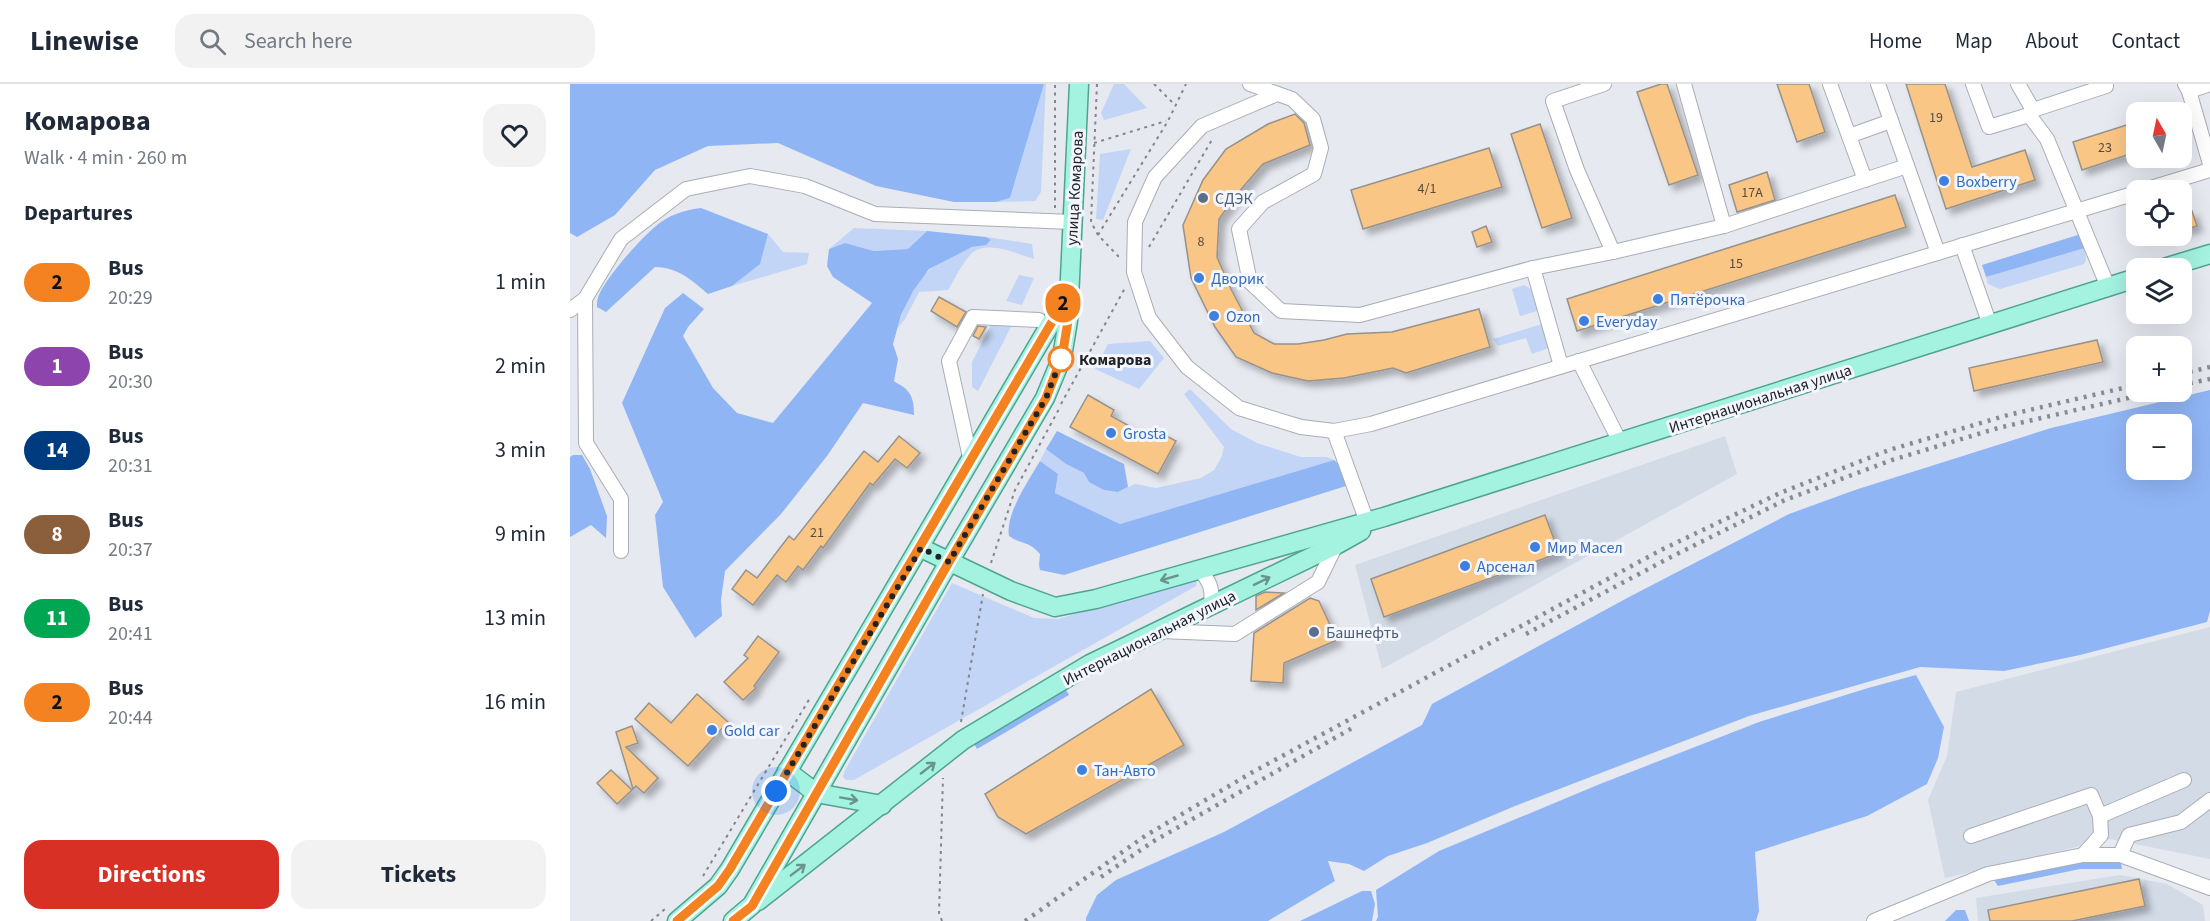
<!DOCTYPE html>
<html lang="en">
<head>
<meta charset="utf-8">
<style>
  :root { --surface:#fff; --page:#f2f2f3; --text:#1f2937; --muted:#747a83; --line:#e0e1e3; --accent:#d93025 }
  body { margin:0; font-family:"Source Sans 3",sans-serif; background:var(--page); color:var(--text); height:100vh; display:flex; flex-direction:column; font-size:22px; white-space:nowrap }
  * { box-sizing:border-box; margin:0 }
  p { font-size:20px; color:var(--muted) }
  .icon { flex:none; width:33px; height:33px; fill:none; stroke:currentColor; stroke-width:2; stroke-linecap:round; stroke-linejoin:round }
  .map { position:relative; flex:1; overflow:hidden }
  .panel { display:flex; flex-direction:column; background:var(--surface); width:570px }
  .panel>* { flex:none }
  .badge { padding:0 12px; border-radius:20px; font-size:21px; line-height:39px }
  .needle { width:39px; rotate:351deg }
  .controls { position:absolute; left:1556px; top:18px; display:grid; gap:12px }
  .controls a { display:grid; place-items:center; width:66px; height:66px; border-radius:12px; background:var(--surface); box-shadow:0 6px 24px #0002; font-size:30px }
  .you { position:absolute; width:30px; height:30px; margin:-15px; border:4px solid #fff; border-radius:50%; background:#1a73e8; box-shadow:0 0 0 9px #1a73e833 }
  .map>.badge { position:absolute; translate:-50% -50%; box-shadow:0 0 0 3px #fff }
  h2 { padding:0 24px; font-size:22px; line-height:54px }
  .round { display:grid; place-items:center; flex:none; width:63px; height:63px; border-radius:18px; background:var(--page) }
  .head { display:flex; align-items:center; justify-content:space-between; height:102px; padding:0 24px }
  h1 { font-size:28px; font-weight:700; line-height:45px }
  .cta { display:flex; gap:12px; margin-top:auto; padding:12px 24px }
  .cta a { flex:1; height:69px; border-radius:18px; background:var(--accent); color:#fff; font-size:24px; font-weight:700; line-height:69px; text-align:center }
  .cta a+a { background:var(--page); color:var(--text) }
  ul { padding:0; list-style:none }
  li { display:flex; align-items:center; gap:18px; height:84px; padding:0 24px }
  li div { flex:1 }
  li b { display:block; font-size:22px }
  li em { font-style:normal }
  li .badge { min-width:66px; font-weight:700; text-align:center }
  header { display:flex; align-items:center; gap:36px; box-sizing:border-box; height:84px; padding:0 30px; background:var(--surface); border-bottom:2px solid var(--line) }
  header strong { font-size:28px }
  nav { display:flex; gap:33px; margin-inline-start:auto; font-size:21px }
  .search { width:420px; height:54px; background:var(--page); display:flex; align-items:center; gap:15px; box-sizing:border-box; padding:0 21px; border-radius:18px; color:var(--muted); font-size:22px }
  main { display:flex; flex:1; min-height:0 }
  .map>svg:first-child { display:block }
  .built { fill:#d3dbe7 }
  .green { fill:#c2d5f6 }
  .forest { fill:#90b5f5; fill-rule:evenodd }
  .building { fill:#fac685; stroke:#96928d; stroke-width:1.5; filter:url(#shadow) }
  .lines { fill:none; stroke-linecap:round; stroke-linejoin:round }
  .minor-casing { stroke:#aaadb3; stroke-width:16 }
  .major-casing { stroke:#4fa491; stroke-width:21 }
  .path { stroke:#83858a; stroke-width:2; stroke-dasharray:3 4.5; stroke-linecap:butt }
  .minor { stroke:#fff; stroke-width:14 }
  .major { stroke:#a4f2e0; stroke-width:18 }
  .rail { stroke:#898b90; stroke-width:4.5; stroke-dasharray:3 6; stroke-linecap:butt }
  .oneway { stroke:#69958c }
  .line-casing { stroke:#fff; stroke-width:14 }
  .line { stroke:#f58220; stroke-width:9 }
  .walk { stroke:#212325; stroke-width:6; stroke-dasharray:0 10.8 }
  .shop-dot { fill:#3f7fe0; stroke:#f3f7fd; stroke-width:2 }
  .service-dot { fill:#5c6f8a; stroke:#f3f7fd; stroke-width:2 }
  .stop-dot { fill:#fff; stroke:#f58220; stroke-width:3 }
  .labels { text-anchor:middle; stroke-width:6; stroke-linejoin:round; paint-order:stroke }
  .number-label { font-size:14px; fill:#574c3d }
  .shop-label { font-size:16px; fill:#366cbe; stroke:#f3f7fd; text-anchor:start }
  .street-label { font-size:16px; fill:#212325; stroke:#f3f7fd }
  .service-label { font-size:16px; fill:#4e5e75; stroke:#f3f7fd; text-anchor:start }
  .stop-label { font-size:16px; font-weight:bold; fill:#212325; stroke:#f3f7fd; text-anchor:start }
</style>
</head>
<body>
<header>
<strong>Linewise</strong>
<div class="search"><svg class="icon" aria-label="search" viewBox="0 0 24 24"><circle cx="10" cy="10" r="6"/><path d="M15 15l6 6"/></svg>Search here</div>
<nav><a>Home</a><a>Map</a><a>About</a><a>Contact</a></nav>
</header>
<main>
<section class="panel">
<div class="head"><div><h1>Комарова</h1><p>Walk · 4 min · 260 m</p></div><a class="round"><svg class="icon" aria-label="heart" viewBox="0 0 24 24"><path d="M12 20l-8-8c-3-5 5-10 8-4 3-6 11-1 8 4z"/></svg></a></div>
<h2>Departures</h2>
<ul>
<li><span class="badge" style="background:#f58220;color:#111">2</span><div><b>Bus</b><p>20:29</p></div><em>1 min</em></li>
<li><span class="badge" style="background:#8e44ad;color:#fff">1</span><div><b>Bus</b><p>20:30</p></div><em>2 min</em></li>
<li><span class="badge" style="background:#003b80;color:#fff">14</span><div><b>Bus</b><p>20:31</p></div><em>3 min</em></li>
<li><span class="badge" style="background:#8b5e3c;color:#fff">8</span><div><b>Bus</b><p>20:37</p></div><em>9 min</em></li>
<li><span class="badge" style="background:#00a651;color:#fff">11</span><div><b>Bus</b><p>20:41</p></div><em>13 min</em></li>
<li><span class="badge" style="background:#f58220;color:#111">2</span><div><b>Bus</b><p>20:44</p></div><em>16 min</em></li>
</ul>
<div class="cta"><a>Directions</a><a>Tickets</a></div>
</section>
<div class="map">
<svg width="1640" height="837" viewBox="0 0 1640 837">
  <defs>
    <filter id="shadow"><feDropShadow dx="5.5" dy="5.5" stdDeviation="3" flood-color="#0004"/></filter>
  </defs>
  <rect width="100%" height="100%" fill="#e6e9f0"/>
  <g class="built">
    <path d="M1155,352l12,38 -355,195 -27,-104z"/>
    <path d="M1640,543v232l-100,-20 -165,39 -17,-78 19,-44 9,-64z"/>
    <path d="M1550,791l47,9 36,21 2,16h-227l-2,-23z"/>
  </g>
  <g class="green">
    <path d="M474,0h2l-5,108 -6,9 -39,1 14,-4z"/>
    <path d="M544,0h10l23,24 -43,12 -3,-7z"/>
    <path d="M561,65l-28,71 -7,-1 4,-65z"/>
    <path d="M284,144l73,3 -18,18 -35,2 -29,-8 -16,6z"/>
    <path d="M198,150l15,18 26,1 -2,11 -75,22 27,-22z"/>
    <path d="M416,153l46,7 2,15c-17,-5 -47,-20 -63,-5 -9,9 -16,25 -23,36l-29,2 -14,27 -8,10c6,-21 16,-43 31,-58 8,-8 31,-18 42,-23 8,-3 14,-1 21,-7z"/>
    <path d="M1515,164l1,12 -2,4 -84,25 -12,-5 -2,-7z"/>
    <path d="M449,191l15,3 -12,27 -16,-4z"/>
    <path d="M954,201l7,4 6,22 -17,5 -8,-27z"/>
    <path d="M428,239l13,4 -33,64 -6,-4v-25l19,-37z"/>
    <path d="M972,240l7,24 -17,6 -6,-16 -28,8 -5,-7z"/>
    <path d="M580,257l14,17 -25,31 -44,-20 13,-25z"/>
    <path d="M620,305l41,40 26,14 44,14h26l7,3 -214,64 -65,-31 3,-19 -18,-13 6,-12 20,15 18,9 20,17 14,2 17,-8 21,4 45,-10 13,-8 8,-14 2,-9 -40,-53z"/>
    <path d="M623,495l4,3 -1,4 -342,194h-8l-3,-3 1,-5 108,-189 82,35 24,1z"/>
  </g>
  <g class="forest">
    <path d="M0,0h474l-34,114 -14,4h-42l-78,-16 -98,-43 -70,3 -53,24 -40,45 -38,22 -7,-4z"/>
    <path d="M131,124l67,26 -8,30 -28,22 -24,8c-18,-15 -29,-26 -53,-27l-49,45 -9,-5c0,-3 0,-6 1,-9 5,-18 47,-65 63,-76 13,-9 25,-12 40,-14z"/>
    <path d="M357,147l59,6 5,3 -5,5 -14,2 -43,22 -16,22 -12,24 -8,29 5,15 -4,22c2,2 5,3 8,5 11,7 12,18 12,29l-51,-12 -36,53 -46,58 -56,57 -4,29 1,16 -27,22 -32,-51 -8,-72 8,-13 -41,-99 43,-95 18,-15 21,16 -16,18 -5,9 30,52 24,25 36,10 99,-120 -39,-26 -6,-11 2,-17 16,-6 29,8 34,-2z"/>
    <path d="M1511,150l4,14 -99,29 -4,-12z"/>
    <path d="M1640,306v221l-3,11 -127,33 -76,16 -84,-4 -171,49 -234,90 -88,37 -39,13 -24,15 -15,-7 -21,-3 7,20 -67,40h-182v-3l11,-23 19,-15 108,-48 198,-107 10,-21 197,-107 160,-83 66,-24 196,-62zM1566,340h45v46h-45z"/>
    <path d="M487,347l67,33 4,23 -10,5 -14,-2 -15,-8 -5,-9 -18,-9 -20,-15z"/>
    <path d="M3,371h9l8,14 17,47 -1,22 -15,-13 -21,12v-80z"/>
    <path d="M764,376l8,7 7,18 -285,90 -24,-5 -1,-5 1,-11c-12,-14 -18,-9 -31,-18 -4,-22 20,-56 31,-75l18,13 -3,19 65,31z"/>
    <path d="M1346,591l28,52 -6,31 -11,26 -60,32 -112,36 4,59 -3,10h-380l2,-4 -2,-27 63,-39 161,-67 159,-62 109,-34z"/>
    <path d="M495,604l4,7 -92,54 -4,-7z"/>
    <path d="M1513,777l38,2 1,6h-42l-82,17 -4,-6z"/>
    <path d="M792,807h9l4,13 -3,17h-72z"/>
    <path d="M1386,826h9l4,11h-24z"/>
  </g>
  <g class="building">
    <path d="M1091,0h6l31,91 -29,10 -32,-93z"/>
    <path d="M1207,0h32l16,48 -28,10z"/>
    <path d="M1336,0h39l27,83 53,-17 10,30 -89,29z"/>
    <path d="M725,30l9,9 6,22 -47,19 -26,30 -18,25 -2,38 14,32 23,44 20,11h24l26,-4 23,-6 45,-2 87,-23 11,38 -84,26 -13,-5 -49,10 -36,3 -36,-8 -36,-16 -21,-30 -24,-49 -8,-53 20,-45 23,-31 42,-25z"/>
    <path d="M1566,38v30l-54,18 -9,-28z"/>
    <path d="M970,40l32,94 -30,10 -31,-94z"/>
    <path d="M919,64l13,39 -139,42 -12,-39z"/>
    <path d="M1197,88l8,28 -38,12 -8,-27z"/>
    <path d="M1325,111l11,32 -329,104 -10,-32z"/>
    <path d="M1622,127l5,15 -16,5v-16z"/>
    <path d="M916,142l6,16 -15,5 -5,-15z"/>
    <path d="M369,213l27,15 -9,15 -26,-16z"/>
    <path d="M408,242l8,1 -7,12 -6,-3z"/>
    <path d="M1527,256l6,22 -129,29 -5,-23z"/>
    <path d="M518,311l26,15 -3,6 38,21 4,-8 23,12 -18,33 -88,-47z"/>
    <path d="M329,352l21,17 -13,15 -12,-9 -22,26 -3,-2 -47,65 -2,-2 -18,24 -5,-4 -12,16 -9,-7 -24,30 -21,-16 14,-19 11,8 32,-42 5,4 70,-89 14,11z"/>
    <path d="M975,431l14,38 -175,64 -13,-38z"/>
    <path d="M695,508l19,1 -28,17v-14z"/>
    <path d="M740,514l9,3 18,39 -53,23 -1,20 -32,-2 3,-48z"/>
    <path d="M188,552l21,16 -25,34 2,2 -13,12 -19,-18 24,-24 -4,-3z"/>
    <path d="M581,605l33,56 -158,89 -28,-17 -13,-23z"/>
    <path d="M127,610l31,28 -40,44 -53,-47 14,-16 22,20z"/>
    <path d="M62,642l6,17 -12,4 32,31 -14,15 -8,-7 -3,3 -17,-57z"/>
    <path d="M41,686l21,20 -15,14 -20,-21z"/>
    <path d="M1569,795l6,27 -73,15h-82l-2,-11z"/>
  </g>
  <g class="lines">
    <defs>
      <g id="minor">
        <path d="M680,0l42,15 21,20 8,29 -7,26 -51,28 -24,27 11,53 31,29 79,4 173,-47 80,-16 111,-26 183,-60"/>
        <path d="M1034,0l-51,17 24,69 36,82"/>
        <path d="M1114,0l40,142"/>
        <path d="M1260,0l35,96"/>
        <path d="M1308,0l60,169"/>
        <path d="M1403,0l16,43 40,-12 18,24 61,148"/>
        <path d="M1448,0l15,26 -4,5"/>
        <path d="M1615,0l4,7 21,-7"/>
        <path d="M1619,7l21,73"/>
        <path d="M707,10l-75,32 -47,51 -20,45 -1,50 15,46 38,49 52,41 62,19 33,4 37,-7 765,-231"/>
        <path d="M1463,26l73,-24v-2"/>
        <path d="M1279,52l42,-15"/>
        <path d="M1574,106l66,-20"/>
        <path d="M1392,161l28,80"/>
        <path d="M963,184l28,98"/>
        <path d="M15,215l1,144 35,56v52"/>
        <path d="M0,226l15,-11 36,-60 65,-50 64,-13 55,10 70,28 197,8"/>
        <path d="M1009,277l41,81"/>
        <path d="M764,347l33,91"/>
        <path d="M401,378l-22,-101 24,-44 66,3"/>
        <path d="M629,486c11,10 15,21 11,36"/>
        <path d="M590,547l75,3 83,-52 18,-37"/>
        <path d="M1530,732l84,-36"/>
        <path d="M1401,752l120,-41 9,21 1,19 -18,20"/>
        <path d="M1550,771l9,-20 52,-13 29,-22"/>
        <path d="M1304,837l114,-47 95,-19h37l90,33"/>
      </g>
      <g id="major">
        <path d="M1594,184l46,-14"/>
        <path d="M351,464l90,43 44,16 41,-8 288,-82 752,-239"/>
        <path d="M217,687l29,22 66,12"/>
        <path d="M188,817l205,-161 127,-76 246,-119 25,-14"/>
        <path d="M107,837l41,-35 12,-17 338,-575"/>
        <path d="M163,837l19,-16 197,-343 96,-164 17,-41 6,-36 11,-237"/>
      </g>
    </defs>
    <use href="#minor" class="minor-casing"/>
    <use href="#major" class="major-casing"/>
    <g class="path">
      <path d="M527,0l-6,138 7,13 21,22"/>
      <path d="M584,0l21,21"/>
      <path d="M524,59l72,-22"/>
      <path d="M485,124v-124"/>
      <path d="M528,151l70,-114 18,-37"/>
      <path d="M579,163l64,-109"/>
      <path d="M491,320l64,-116"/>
      <path d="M421,479l24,-73 44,-81"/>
      <path d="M391,638l22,-128"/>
      <path d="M133,792l107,-178"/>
      <path d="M81,837l14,-12"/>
      <path d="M372,837l-3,-8 4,-135"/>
    </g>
    <use href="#minor" class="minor"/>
    <use href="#major" class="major"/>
    <g class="rail">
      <path d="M1611,290l29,-7"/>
      <path d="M1611,301l29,-6"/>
      <path d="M956,550l145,-77 114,-57 107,-40 106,-32 156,-36"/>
      <path d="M531,793l53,-36 200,-114"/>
      <path d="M455,837l120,-85 106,-63 410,-223 119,-57 109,-43 119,-35 128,-30"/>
    </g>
  </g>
  <defs><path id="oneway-shaft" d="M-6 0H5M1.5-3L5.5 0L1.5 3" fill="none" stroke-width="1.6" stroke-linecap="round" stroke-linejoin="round" transform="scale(1.5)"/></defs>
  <g class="oneway">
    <use href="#oneway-shaft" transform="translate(599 494) rotate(164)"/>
    <use href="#oneway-shaft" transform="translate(692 497) rotate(-26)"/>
    <use href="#oneway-shaft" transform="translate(358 684) rotate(-38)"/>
    <use href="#oneway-shaft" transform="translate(279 715) rotate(10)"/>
    <use href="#oneway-shaft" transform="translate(228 786) rotate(-37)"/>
  </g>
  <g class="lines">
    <defs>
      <path id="line" d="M107,837l41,-35 12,-17 339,-576 -1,28 -6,36 -16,41 -97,164 -197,344 -19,15"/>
    </defs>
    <use href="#line" class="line-casing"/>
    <use href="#line" class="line"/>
    <path class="walk" d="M206,707l145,-243 28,14 97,-164 16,-41 -1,2"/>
  </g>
  <g class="shop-dot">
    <circle cx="1374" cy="97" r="6"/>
    <circle cx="629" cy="194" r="6"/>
    <circle cx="1088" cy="215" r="6"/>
    <circle cx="644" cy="232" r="6"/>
    <circle cx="1014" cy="237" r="6"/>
    <circle cx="541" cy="349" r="6"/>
    <circle cx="965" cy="463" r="6"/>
    <circle cx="895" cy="482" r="6"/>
    <circle cx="142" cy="646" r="6"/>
    <circle cx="512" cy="686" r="6"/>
  </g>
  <g class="service-dot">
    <circle cx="633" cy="114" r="6"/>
    <circle cx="744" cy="548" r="6"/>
  </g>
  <circle class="stop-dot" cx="491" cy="275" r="12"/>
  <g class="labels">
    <g class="number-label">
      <text x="1366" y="38">19</text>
      <text x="1535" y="68">23</text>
      <text x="857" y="109">4/1</text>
      <text x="1182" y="113">17А</text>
      <text x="631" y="162">8</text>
      <text x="1166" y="184">15</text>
      <text x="247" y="453">21</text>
    </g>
    <g class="shop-label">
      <text x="1386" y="103">Boxberry</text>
      <text x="641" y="200">Дворик</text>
      <text x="1100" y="221">Пятёрочка</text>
      <text x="656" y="238">Ozon</text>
      <text x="1026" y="243">Everyday</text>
      <text x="553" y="355">Grosta</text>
      <text x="977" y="469">Мир Масел</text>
      <text x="907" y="488">Арсенал</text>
      <text x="154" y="652">Gold car</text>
      <text x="524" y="692">Тан-Авто</text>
    </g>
    <g class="street-label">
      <text transform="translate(504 104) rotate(-87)" y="6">улица Комарова</text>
      <text transform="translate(1190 314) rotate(-18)" y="6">Интернациональная улица</text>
      <text transform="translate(579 553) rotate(-27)" y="6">Интернациональная улица</text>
    </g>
    <g class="service-label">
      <text x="645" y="120">СДЭК</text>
      <text x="756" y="554">Башнефть</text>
    </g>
    <g class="stop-label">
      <text x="509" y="281">Комарова</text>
    </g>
  </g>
</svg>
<div class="controls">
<a><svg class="needle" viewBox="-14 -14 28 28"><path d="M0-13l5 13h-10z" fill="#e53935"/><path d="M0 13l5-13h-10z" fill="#747a83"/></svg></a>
<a><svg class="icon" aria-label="locate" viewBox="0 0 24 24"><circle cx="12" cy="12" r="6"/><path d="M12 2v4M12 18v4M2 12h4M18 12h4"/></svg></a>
<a><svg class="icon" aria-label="layers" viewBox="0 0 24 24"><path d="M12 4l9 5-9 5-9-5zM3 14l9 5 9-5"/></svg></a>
<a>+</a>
<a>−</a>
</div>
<div class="you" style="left:206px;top:707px"></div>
<b class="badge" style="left:493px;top:219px;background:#f58220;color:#111">2</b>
</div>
</main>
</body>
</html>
